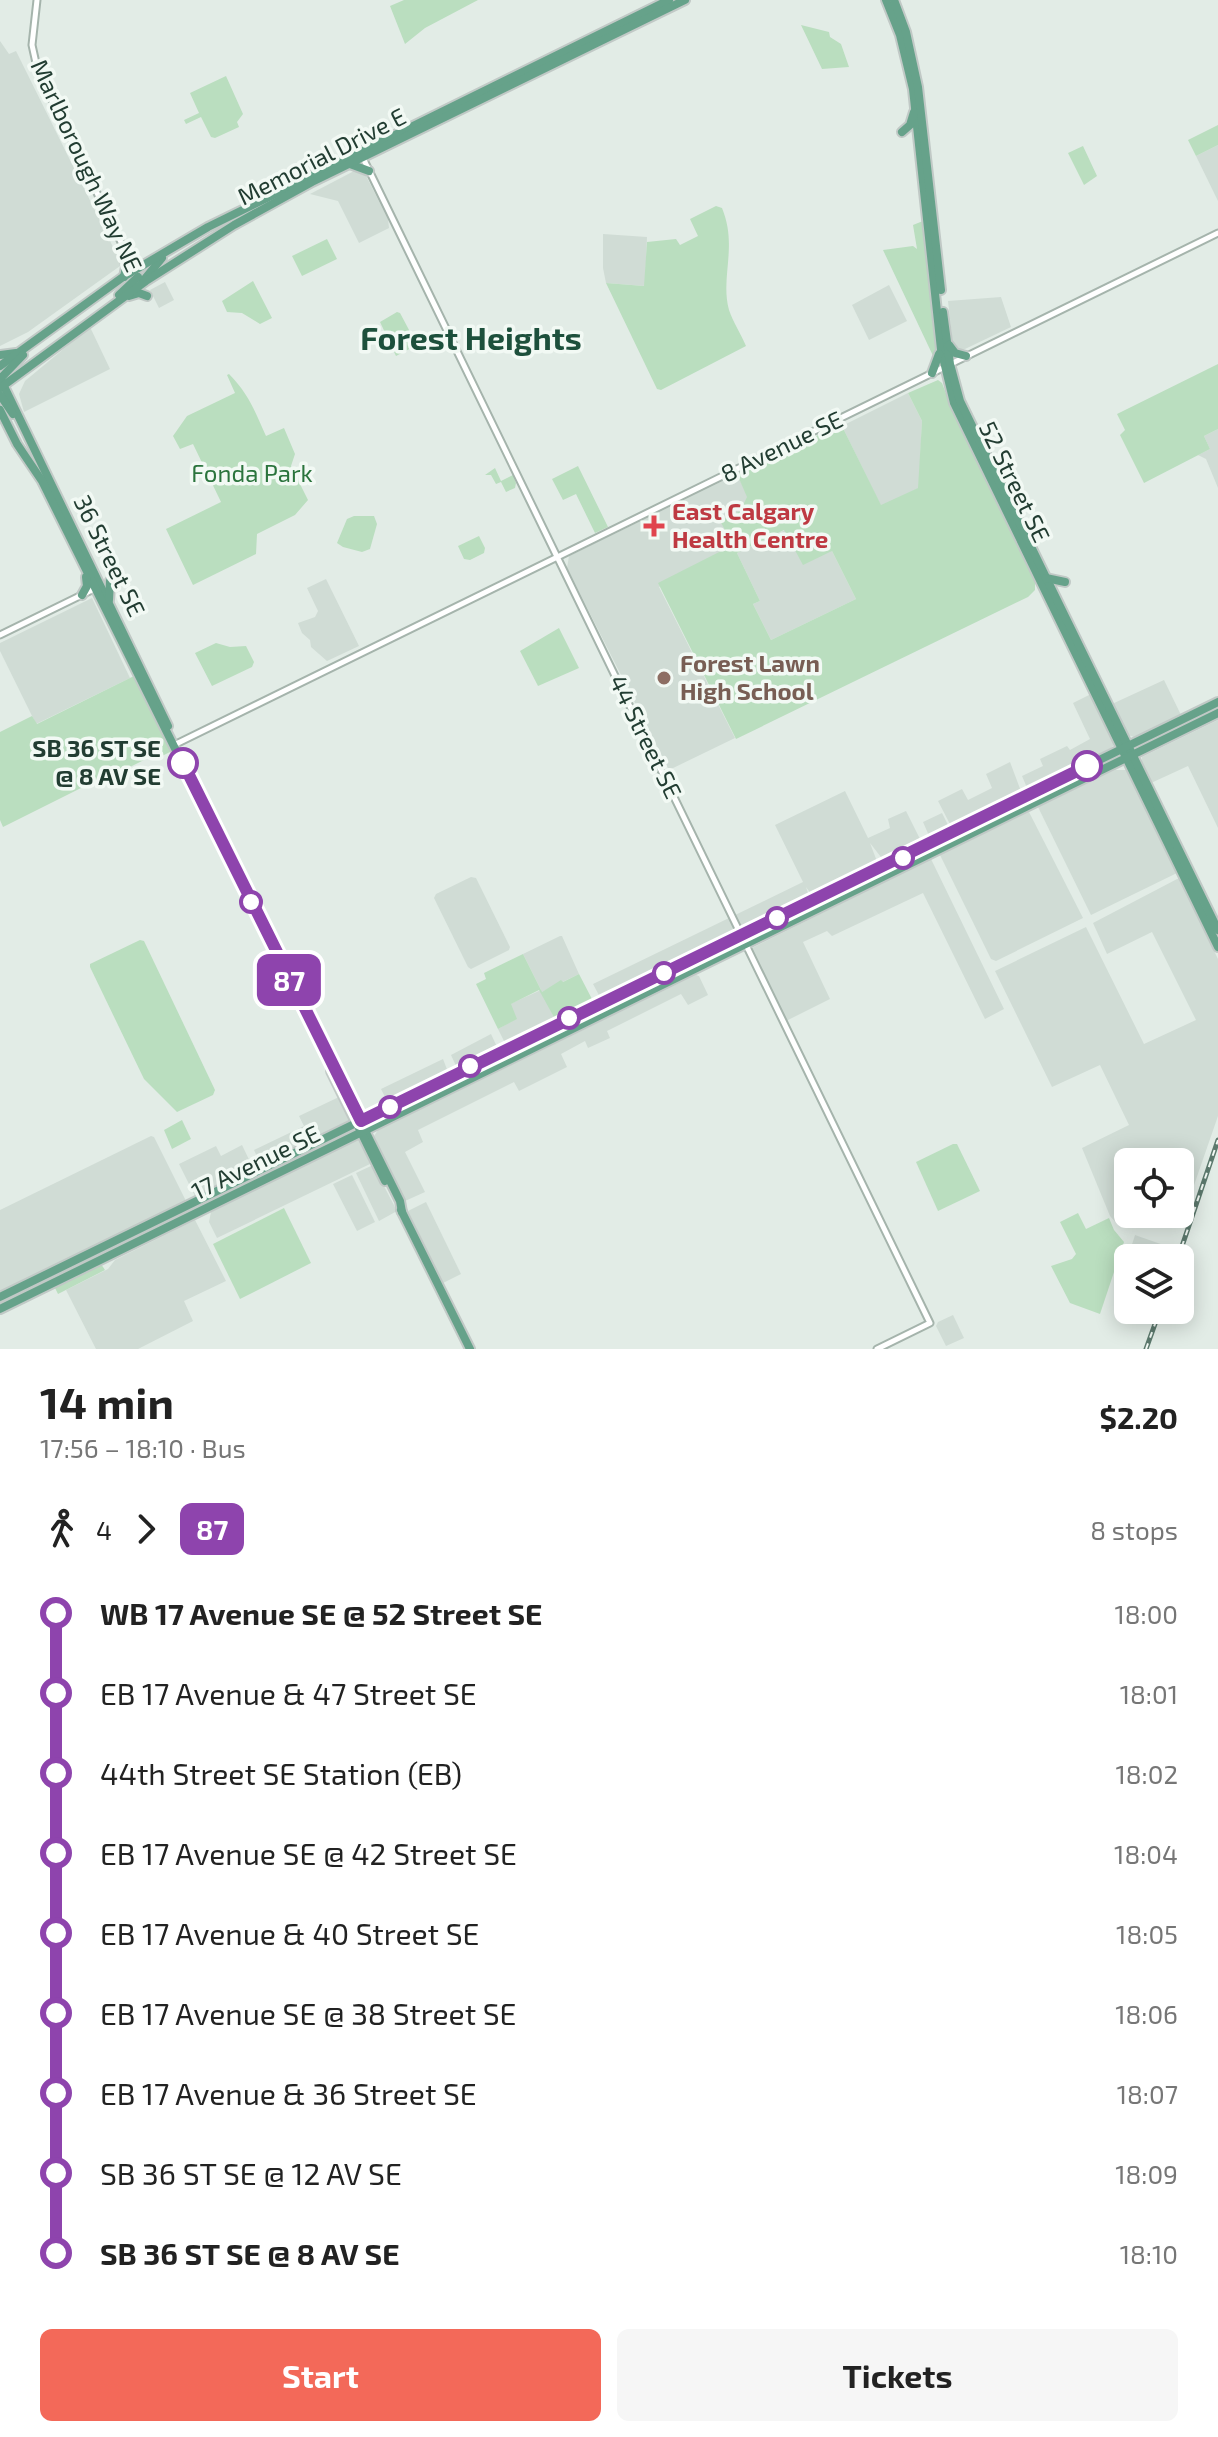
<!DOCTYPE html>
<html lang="en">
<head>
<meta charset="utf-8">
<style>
  :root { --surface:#fff; --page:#f6f6f6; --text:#222; --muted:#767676; --accent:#f36959 }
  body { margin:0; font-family:"Exo 2",sans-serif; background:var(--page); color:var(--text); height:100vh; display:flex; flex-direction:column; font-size:30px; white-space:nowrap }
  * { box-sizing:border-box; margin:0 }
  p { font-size:26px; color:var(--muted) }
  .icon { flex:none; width:44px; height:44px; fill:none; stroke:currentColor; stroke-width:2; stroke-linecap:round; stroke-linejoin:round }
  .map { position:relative; height:1349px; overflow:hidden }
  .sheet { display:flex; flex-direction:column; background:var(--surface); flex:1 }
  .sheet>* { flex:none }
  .badge { padding:0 16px; border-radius:12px; font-size:28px; line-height:52px }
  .tools { position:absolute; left:1114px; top:1148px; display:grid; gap:16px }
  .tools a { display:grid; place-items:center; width:80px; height:80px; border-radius:12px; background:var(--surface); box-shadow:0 4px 20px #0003; font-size:40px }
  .map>.badge { position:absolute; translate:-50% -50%; box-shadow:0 0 0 4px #fff }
  .legs { display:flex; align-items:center; gap:12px; height:88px; padding:0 40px; font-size:26px }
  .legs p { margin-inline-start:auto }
  .overview { display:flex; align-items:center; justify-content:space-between; height:136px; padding:0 40px }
  h1 { font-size:44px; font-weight:700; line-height:60px }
  .cta { display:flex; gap:16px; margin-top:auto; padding:16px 40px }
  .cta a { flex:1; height:92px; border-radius:12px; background:var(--accent); color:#fff; font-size:32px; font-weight:700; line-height:92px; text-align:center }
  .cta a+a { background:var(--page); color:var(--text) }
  ul { padding:0 40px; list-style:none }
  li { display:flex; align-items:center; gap:28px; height:80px; font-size:30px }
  li i { display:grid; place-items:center; width:12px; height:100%; margin:0 10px; background:currentColor }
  li i::after { content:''; width:20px; height:20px; margin:-10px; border:6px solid; border-radius:50%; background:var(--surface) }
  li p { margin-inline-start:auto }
  li:first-child i { background:linear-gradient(#0000 50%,currentColor 0) }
  li:last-child i { background:linear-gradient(currentColor 50%,#0000 0) }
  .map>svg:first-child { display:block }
  .built { fill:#d0dcd5 }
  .green { fill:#badebf; fill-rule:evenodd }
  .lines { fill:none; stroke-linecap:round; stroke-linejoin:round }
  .minor-casing { stroke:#a5b4ac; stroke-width:9 }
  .major-casing { stroke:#c1c9c6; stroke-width:12 }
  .minor { stroke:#fff; stroke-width:5 }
  .major { stroke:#66a28a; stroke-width:8 }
  .rail-casing { stroke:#5c796d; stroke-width:5 }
  .rail { stroke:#f2f9f4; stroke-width:2; stroke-dasharray:6; stroke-linecap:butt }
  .line-1-casing { stroke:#fff; stroke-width:18 }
  .line-1 { stroke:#8e44ad; stroke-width:12 }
  .health-dot { fill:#e0444e; stroke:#f2f9f4; stroke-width:3 }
  .education-dot { fill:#8d6e63; stroke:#f2f9f4; stroke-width:3 }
  .stop-1-dot { fill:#fff; stroke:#8e44ad; stroke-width:4 }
  .labels { text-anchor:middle; stroke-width:7; stroke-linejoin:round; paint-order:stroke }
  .street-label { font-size:24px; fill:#223d32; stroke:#f2f9f4 }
  .park-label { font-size:24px; fill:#2b743d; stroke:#f2f9f4 }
  .health-label { font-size:24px; font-weight:bold; fill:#be3a42; stroke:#f2f9f4; text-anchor:start }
  .education-label { font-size:24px; font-weight:bold; fill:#785e54; stroke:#f2f9f4; text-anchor:start }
  .stop-label { font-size:24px; font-weight:bold; fill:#223d32; stroke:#f2f9f4; text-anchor:end }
  .district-label { font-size:32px; font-weight:bold; fill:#1d503c; stroke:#f2f9f4 }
</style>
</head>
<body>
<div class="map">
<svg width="1218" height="1349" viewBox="0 0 1218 1349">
  <rect width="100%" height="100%" fill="#e2ece6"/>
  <g class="built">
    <path d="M0,41l9,13 7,-3 103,208 1,7 -92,66 -28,14z"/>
    <path d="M1218,145v56l-22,-45z"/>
    <path d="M356,170h7l25,49 1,9 -30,15 -21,-42 -28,-7z"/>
    <path d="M603,234l44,3 -2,49 -39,-3 -3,-15z"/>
    <path d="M165,282l9,18 -15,8 -9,-18z"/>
    <path d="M889,285l18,36 -38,19 -17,-35z"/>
    <path d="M1001,297l10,30 -46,22 -8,1 -4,-5 -5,-44z"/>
    <path d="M90,327l20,42 -86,43 -5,-18 6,-13z"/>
    <path d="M908,393l14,28 -3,67 -38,18 -39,-80z"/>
    <path d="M1218,429v59l-12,-29 -8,-4 12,-6 -6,-13z"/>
    <path d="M737,474l11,23 -17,41v8l-72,41 76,151 -66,32 -102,-202 2,-12z"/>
    <path d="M785,530l47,21 24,48 -85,41 -18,-36 7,-3 -23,-48z"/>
    <path d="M326,579l33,67 -32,15 -16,-14 -1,-7 -8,-7 -4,-10 17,-6 3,-6 -11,-23z"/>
    <path d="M92,598l38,80 -94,46 -36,-73v-8z"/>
    <path d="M1164,680l17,35 -47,22 -6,-2 -16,-31z"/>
    <path d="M1091,694l24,50 -4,4 -83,42 -6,-14 21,-10 -3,-7 27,-13 3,4 20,-11 -17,-36z"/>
    <path d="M1218,720v108l-30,-62 -37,17 -10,-21 1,-5z"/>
    <path d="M1010,762l12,32 -70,34 -14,-27 24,-12 6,11 24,-12 -6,-14z"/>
    <path d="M1115,770h11l51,103 -86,42 -53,-108z"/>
    <path d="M845,791l23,47 22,-10 -2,-9 18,-8 16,32 -38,18 -14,-18 8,21 -4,3 -63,27 -5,-7 3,9 -208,103 -8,-15 210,-102 -28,-57z"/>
    <path d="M1029,812l54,106 -87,43 -5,-2 -51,-104z"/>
    <path d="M942,813l8,16 -20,9 -7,-16z"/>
    <path d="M931,859l73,150 -19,10 -62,-126 -91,43 -5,-5 -24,11 27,57 -46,23 -34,-73z"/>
    <path d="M471,877l5,1 34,69 -1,3 -38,19 -3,-2 -34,-69 2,-4z"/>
    <path d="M1179,878l39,81v157l-26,75 -7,-3 -5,7v-33h-52v52h12l-22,11 -8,-9 -28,-68 47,-23 -29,-60 -48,22 -57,-116 91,-44 58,117 52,-24 -44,-88 -45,22 -14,-31z"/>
    <path d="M560,936h2l17,38 -37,18 13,27 -49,26 -8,-16 18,-10 -6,-15 31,-14 -18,-36z"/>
    <path d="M696,975l3,1 9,19 -20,10 -7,-11 -74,37 3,7 -22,10 -3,-7 -24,13 6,13 -48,24 -5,-9 -96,48 5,12 -18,10 20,40 -20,9 -31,-65 4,-6z"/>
    <path d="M491,1034l7,15 -41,19 -6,-13z"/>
    <path d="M443,1059l5,13 -60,31 -7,-14z"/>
    <path d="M339,1097l11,24 -89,44 -7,-15 50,-24 -5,-10z"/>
    <path d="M151,1136l3,1 32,64 -186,92v-83z"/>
    <path d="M358,1136l12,28 -153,74 -8,-16 2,-10z"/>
    <path d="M242,1145l12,25 -58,28 -17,-34 37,-18 5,10z"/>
    <path d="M373,1165l24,46 -18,10 -23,-48z"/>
    <path d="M352,1175l23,47 -18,9 -24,-47z"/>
    <path d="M426,1202l35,72 -18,9 -35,-72z"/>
    <path d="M195,1220l31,61 -42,20 9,20 -55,28h-42l-30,-59 42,-21 7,-9z"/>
    <path d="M1135,1235l37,13 -3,10 -42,2z"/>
    <path d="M953,1315l11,23 -18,8 -10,-20 2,-4z"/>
  </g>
  <g class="green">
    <path d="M404,0h74l-53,28 -20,16 -15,-38z"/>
    <path d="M801,25l28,7 1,5 11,7 8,23 -27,2z"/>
    <path d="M226,76l17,38 -6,8 2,5 -24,11 -4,-1 -10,-20 -15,7 -2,-4 15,-7 -9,-20z"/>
    <path d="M1218,125v20l-22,11 -8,-16z"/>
    <path d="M1083,146l14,30 -13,9 -16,-32z"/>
    <path d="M716,206l6,2c16,39 -2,69 7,102 4,12 12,24 17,36l-85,44 -4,-1 -51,-106 38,3 3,-44 29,-3 4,6 18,-9 -8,-17z"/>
    <path d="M923,221l13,130 -1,9 -52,-110 30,-4 4,3 -4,-24z"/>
    <path d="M327,239l10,20 -35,17 -10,-20z"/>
    <path d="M253,281l19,37 -12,6 -18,-11 -15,-1 -5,-11z"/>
    <path d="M397,312l3,1 17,32 -21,11 -16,-34z"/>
    <path d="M1218,364v65l-14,7 6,13 -66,34 -24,-48 5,-5 -8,-16z"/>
    <path d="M229,374c20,20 26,38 37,62l18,-8 11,26 -4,12 17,34 -13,15 -38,19 -1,20 -63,31 -27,-56 55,-27 -28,-58 -13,5 -7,-13 14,-20 48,-23 -8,-18z"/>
    <path d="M938,380l4,3 11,29 82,169v9l-7,7 -292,142 -78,-156 73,-37 1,-4 -12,-21 25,-12 -2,-4 4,-8 -10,-23 104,-50 40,81 37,-17 4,-67 -14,-28zM784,530l19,35 29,-14 24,48 -85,41 -18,-36 7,-3 -23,-48z"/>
    <path d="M578,466l30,61 -13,6 -19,-39 -13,6 -11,-21z"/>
    <path d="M495,468l6,13 12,-6 3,8 -1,5 -9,4 -5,-10 -5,2 -5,-9h-6z"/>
    <path d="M354,516h20l3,8 -7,25 -8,3 -19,-5 -6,-4 10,-24z"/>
    <path d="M479,536l6,12 -1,5 -14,7 -6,-1 -6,-13z"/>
    <path d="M559,628l20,40 -41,18 -18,-35z"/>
    <path d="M216,643l14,4 16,-1 8,16 -2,5 -40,19 -17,-33z"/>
    <path d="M134,676l38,75 -18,9 -4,-3 -22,11 -5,-1 -120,60 -3,-7v-88l32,-16 5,8z"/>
    <path d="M140,940l4,1 71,149 -2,5 -36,17 -33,-33 -54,-112v-3z"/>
    <path d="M523,954l19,38 19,-12 2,2 16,-8 14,27 -38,18 -16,-29 -28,14 6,15 -19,10 -22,-45 10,-5 -2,-6z"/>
    <path d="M182,1120l9,19 -19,10 -8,-19z"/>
    <path d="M953,1144h4l23,47 -42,20 -22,-49z"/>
    <path d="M284,1208l27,55 -71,36 -27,-55z"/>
    <path d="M1078,1213l8,16 23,-11 5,12 10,12 -24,72 -30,-11 -19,-37 21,-7 4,-5 -16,-32z"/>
    <path d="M101,1264l4,6 -47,24 -5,-10z"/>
  </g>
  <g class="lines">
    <defs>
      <g id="minor">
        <path d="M37,0l-5,45 6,27 98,201"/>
        <path d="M363,158l567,1165 -53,26"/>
        <path d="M0,635l96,-47"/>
        <path d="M174,745l1044,-512"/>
      </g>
      <g id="major">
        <path d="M886,0l14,35 13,54 28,260 13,54 264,544"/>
        <path d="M894,0l12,32 12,55 23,203"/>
        <path d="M902,132l8,-7 4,-13"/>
        <path d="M350,164l19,7"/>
        <path d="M124,277l2,-10 -2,-18"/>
        <path d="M143,281l19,-23"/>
        <path d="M119,295l19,-18"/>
        <path d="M129,296l10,-3 8,3"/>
        <path d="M943,312l7,52 10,37 258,529"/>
        <path d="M949,345l6,8 11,3"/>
        <path d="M0,355l16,-2"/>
        <path d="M0,366l123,-89 85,-50 461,-227"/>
        <path d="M932,373l7,-19"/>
        <path d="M0,378l168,348"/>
        <path d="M0,379l23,-24"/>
        <path d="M0,388l146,-107 88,-56 78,-43 373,-182"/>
        <path d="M0,395l13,19"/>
        <path d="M0,410l17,34 25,37 358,720 2,11"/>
        <path d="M1046,578l19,4"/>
        <path d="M82,595l5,-9 -1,-9"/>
        <path d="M109,600l1,-19"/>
        <path d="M331,1071l54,110"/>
        <path d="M401,1210l69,139"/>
        <path d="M0,1297l1218,-595"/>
        <path d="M0,1309l1218,-596"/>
      </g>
    </defs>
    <use href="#minor" class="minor-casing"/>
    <use href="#major" class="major-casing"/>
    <use href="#minor" class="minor"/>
    <use href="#major" class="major"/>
    <defs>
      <g id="rail">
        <path d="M1178,1258l40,-118"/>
        <path d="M1146,1349l14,-39"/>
      </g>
    </defs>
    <use href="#rail" class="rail-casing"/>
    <use href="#rail" class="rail"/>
  </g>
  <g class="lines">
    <defs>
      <path id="line-1" d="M183,763l178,358 726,-355"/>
    </defs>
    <use href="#line-1" class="line-1-casing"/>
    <use href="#line-1" class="line-1"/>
  </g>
  <path class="health-dot" d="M650 514h8v8h8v8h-8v8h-8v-8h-8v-8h8z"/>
  <circle class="education-dot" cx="664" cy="678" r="8"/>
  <g class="stop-1-dot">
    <circle cx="183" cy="763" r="14"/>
    <circle cx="1087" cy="766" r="14"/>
    <circle cx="903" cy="858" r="10"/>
    <circle cx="251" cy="902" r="10"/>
    <circle cx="777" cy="918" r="10"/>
    <circle cx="664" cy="973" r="10"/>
    <circle cx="569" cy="1018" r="10"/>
    <circle cx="470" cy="1066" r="10"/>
    <circle cx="390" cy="1107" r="10"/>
  </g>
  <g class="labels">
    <g class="street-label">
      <text transform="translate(322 157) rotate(-27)" y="8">Memorial Drive E</text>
      <text transform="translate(86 166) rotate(65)" y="8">Marlborough Way NE</text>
      <text transform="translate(782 447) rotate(-26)" y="8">8 Avenue SE</text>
      <text transform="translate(1014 482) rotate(64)" y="8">52 Street SE</text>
      <text transform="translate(109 556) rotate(64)" y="8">36 Street SE</text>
      <text transform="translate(645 737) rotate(64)" y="8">44 Street SE</text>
      <text transform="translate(256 1163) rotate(-26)" y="8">17 Avenue SE</text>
    </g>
    <g class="park-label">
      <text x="252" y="482">Fonda Park</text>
    </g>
    <g class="health-label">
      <text x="672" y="520">East Calgary<tspan x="672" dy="28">Health Centre</tspan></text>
    </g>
    <g class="education-label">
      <text x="680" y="672">Forest Lawn<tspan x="680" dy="28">High School</tspan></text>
    </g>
    <g class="stop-label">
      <text x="161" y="757">SB 36 ST SE<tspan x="161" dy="28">@ 8 AV SE</tspan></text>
    </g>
    <g class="district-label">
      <text x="471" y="350">Forest Heights</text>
    </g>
  </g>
</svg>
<div class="tools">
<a><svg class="icon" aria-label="locate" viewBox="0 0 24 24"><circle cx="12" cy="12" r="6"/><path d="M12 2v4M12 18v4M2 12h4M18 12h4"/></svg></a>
<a><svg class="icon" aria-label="layers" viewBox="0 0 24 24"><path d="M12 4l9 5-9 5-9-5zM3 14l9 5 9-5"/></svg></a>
</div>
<b class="badge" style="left:289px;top:980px;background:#8e44ad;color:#fff">87</b>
</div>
<section class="sheet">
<div class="overview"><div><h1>14 min</h1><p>17:56 – 18:10 · Bus</p></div><b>$2.20</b></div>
<div class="legs"><svg class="icon" aria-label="walk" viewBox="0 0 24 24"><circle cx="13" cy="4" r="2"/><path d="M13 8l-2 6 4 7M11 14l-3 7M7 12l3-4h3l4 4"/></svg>4<svg class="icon" aria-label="forward" viewBox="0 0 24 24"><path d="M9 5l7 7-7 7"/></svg><b class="badge" style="background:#8e44ad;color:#fff">87</b><p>8 stops</p></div>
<ul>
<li><i style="color:#8e44ad"></i><b>WB 17 Avenue SE @ 52 Street SE</b><p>18:00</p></li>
<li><i style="color:#8e44ad"></i><span>EB 17 Avenue &amp; 47 Street SE</span><p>18:01</p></li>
<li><i style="color:#8e44ad"></i><span>44th Street SE Station (EB)</span><p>18:02</p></li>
<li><i style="color:#8e44ad"></i><span>EB 17 Avenue SE @ 42 Street SE</span><p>18:04</p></li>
<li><i style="color:#8e44ad"></i><span>EB 17 Avenue &amp; 40 Street SE</span><p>18:05</p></li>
<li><i style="color:#8e44ad"></i><span>EB 17 Avenue SE @ 38 Street SE</span><p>18:06</p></li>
<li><i style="color:#8e44ad"></i><span>EB 17 Avenue &amp; 36 Street SE</span><p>18:07</p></li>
<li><i style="color:#8e44ad"></i><span>SB 36 ST SE @ 12 AV SE</span><p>18:09</p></li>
<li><i style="color:#8e44ad"></i><b>SB 36 ST SE @ 8 AV SE</b><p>18:10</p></li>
</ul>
<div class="cta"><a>Start</a><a>Tickets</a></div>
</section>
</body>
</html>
